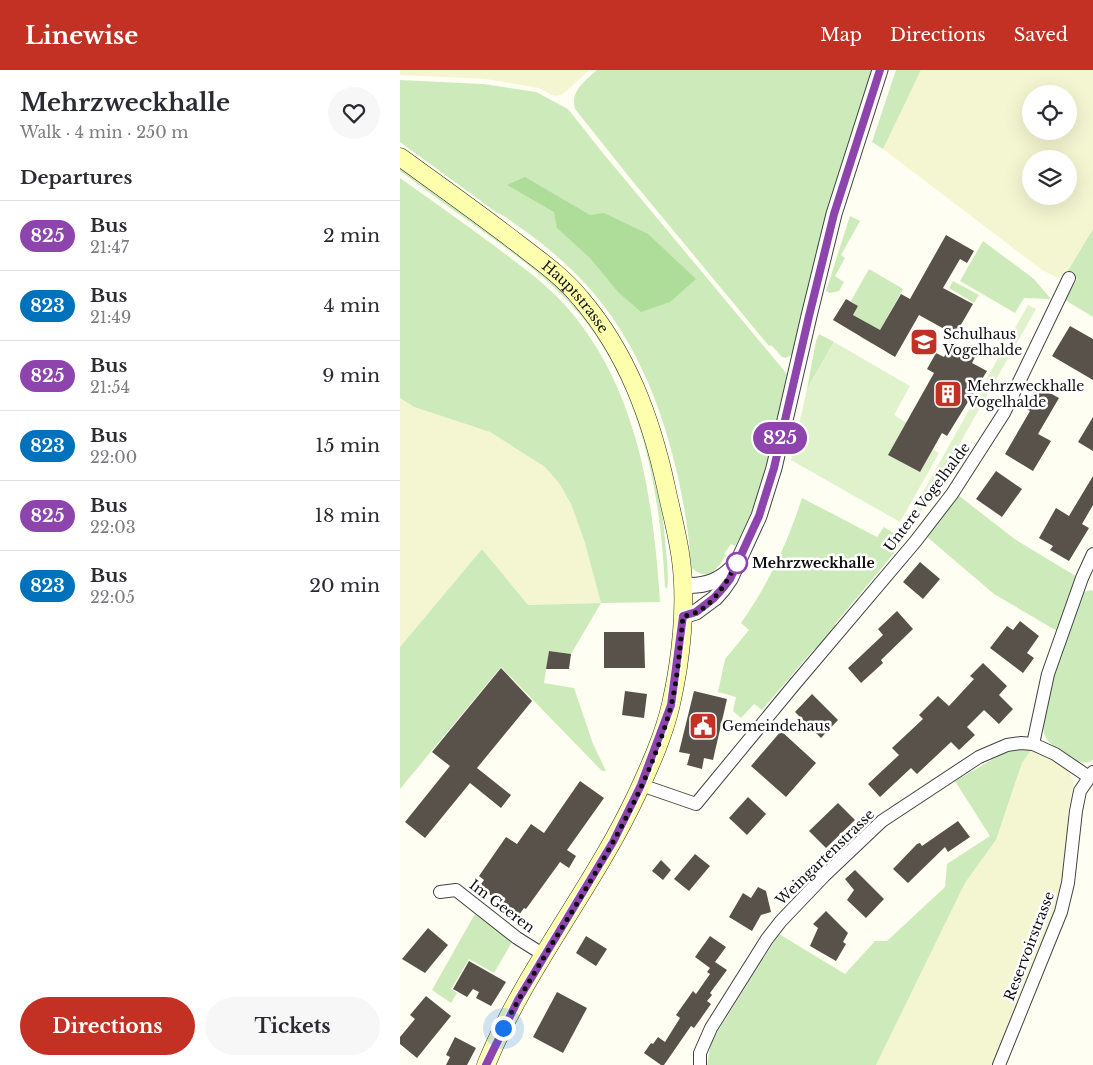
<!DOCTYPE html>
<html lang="en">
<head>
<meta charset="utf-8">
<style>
  :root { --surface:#fff; --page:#f7f7f7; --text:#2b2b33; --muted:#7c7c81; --line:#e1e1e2; --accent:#c33124 }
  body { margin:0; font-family:"Libre Baskerville",serif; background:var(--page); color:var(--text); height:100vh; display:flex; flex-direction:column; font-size:19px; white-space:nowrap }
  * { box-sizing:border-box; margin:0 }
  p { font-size:16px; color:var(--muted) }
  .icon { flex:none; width:28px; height:28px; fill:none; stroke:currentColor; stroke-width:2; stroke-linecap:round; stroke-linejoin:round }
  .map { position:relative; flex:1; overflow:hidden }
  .details { display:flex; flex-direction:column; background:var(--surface); width:400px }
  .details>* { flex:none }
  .badge { padding:0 10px; border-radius:16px; font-size:18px; line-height:32px }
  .controls { position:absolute; left:622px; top:15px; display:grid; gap:10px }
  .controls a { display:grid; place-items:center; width:55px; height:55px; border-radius:50%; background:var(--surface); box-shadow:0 5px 20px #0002; font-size:25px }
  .you { position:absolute; width:25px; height:25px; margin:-12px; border:4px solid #fff; border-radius:50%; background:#1a73e8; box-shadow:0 0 0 8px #1a73e833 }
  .map>.badge { position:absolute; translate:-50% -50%; box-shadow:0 0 0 2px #fff }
  h2 { padding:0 20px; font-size:19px; line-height:45px }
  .round { display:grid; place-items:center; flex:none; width:52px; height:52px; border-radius:26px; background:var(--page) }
  .headline { display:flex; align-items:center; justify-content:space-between; height:85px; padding:0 20px }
  h1 { font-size:24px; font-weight:700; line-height:38px }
  .button { display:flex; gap:10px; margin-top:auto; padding:10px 20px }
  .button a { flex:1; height:58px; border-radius:30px; background:var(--accent); color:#fff; font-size:20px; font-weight:700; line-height:58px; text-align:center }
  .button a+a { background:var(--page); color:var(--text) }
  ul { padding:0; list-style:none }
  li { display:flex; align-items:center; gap:15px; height:70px; padding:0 20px; border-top:1px solid var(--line) }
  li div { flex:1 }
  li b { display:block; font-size:19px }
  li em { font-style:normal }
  li .badge { min-width:55px; font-weight:700; text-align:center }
  header { display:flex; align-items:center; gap:30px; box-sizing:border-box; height:70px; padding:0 25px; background:var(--accent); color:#fff }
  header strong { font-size:24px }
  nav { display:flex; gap:28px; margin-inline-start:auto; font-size:18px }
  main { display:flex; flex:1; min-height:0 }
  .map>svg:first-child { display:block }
  .farmland { fill:#f4f6d1; fill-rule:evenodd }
  .green { fill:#cdebba }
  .forest { fill:#aedc99 }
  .pitch { fill:#e0f2cc }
  .building { fill:#58524b }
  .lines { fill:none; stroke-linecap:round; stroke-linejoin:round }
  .minor-casing { stroke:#424242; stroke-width:14 }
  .tertiary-casing { stroke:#424242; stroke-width:17 }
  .secondary-casing { stroke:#313131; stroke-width:19 }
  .minor { stroke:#fff; stroke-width:12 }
  .tertiary { stroke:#fff; stroke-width:15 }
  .secondary { stroke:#fdffad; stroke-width:18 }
  .line-casing { stroke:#fff; stroke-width:11 }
  .line { stroke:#8e44ad; stroke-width:8 }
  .walk { stroke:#0f0f0f; stroke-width:5; stroke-dasharray:0 9 }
  .stop-dot { fill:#fff; stroke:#8e44ad; stroke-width:2.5 }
  .labels { text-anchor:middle; stroke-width:5; stroke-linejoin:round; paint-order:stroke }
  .street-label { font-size:14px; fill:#0f0f0f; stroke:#fff }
  .poi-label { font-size:14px; fill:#0f0f0f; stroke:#fff; text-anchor:start }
  .stop-label { font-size:14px; font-weight:bold; fill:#0f0f0f; stroke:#fff; text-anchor:start }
</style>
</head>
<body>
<header>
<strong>Linewise</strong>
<nav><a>Map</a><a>Directions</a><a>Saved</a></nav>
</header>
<main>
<section class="details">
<div class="headline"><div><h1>Mehrzweckhalle</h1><p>Walk · 4 min · 250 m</p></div><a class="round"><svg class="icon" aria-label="heart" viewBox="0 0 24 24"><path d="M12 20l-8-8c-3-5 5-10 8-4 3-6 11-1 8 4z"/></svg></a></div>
<h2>Departures</h2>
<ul>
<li><span class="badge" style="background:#8e44ad;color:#fff">825</span><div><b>Bus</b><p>21:47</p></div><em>2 min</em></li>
<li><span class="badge" style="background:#0072bc;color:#fff">823</span><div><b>Bus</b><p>21:49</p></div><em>4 min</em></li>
<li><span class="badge" style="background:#8e44ad;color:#fff">825</span><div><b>Bus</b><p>21:54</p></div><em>9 min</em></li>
<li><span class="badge" style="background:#0072bc;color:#fff">823</span><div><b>Bus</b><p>22:00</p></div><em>15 min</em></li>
<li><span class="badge" style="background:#8e44ad;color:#fff">825</span><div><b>Bus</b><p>22:03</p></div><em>18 min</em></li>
<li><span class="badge" style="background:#0072bc;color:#fff">823</span><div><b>Bus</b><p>22:05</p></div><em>20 min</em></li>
</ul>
<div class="button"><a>Directions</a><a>Tickets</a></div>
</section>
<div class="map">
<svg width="693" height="995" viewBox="0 0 693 995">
  <rect width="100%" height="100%" fill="#fffef2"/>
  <g class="farmland">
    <path d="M0,0h189l-20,19 -8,6 -7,1 -15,-8 -11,-2 -42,-7 -86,-4z"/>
    <path d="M521,0h172v159l-29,47 -8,1 -14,-7 -159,-121zM631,24h38v37h-38zM631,89h38v37h-38z"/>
    <path d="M0,328l14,9 76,25 55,35 14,16 12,21 13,36 17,63 -73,2 -46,-56 -82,98z"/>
    <path d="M631,680l12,5 26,16 5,12 -6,28 -1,28 -6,44 -6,24 -7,22 -56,136h-116l89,-182 31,-43 26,-77z"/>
  </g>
  <g class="green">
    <path d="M197,0h277l-26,75 -22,72 -34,138 -7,3 -3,-1 -11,-12 -2,1 -135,-163 -59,-74c-5,-18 10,-28 22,-39z"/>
    <path d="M496,0h25l-38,79 -11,-7z"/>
    <path d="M0,10l83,4 53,8 32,17 34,43 185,222c-13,59 -22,119 -52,172l-4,-2 -7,10 2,1c-9,14 -18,28 -34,13 -3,-11 -2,-23 -4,-34 -2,-19 -6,-38 -10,-57 -17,-76 -47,-149 -103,-204 -22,-22 -47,-40 -71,-57l-8,-4 -96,-70z"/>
    <path d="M0,98c78,56 170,109 217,197 16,31 26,66 35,100 8,28 12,57 14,86 1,12 3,26 1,38l-2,-2c-5,-101 -25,-210 -97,-286 -27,-28 -59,-51 -91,-74 -26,-18 -51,-37 -77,-56z"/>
    <path d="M0,108c31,22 62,44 92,66 25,19 52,38 73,61 73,82 88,191 95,297l-59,1 -30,51 -22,-3 -5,32 30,5 19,56 13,27h-4l-101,-104 -101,122v-142l82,-98 46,56 73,-2 -17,-63 -13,-36 -12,-21 -14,-16 -55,-35 -76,-25 -14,-9z"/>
    <path d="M450,146l10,5 -19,34 4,3 -10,18 9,6 -5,9 -9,2 -4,-2z"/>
    <path d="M693,159v88l-28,-17 12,-21 -10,-7z"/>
    <path d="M583,171l51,38 17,20 -27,-1 -9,15 -55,-32z"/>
    <path d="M469,199l34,20 -31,55 -12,-7 7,-14 -14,-8 5,-9 -7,-5z"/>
    <path d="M553,211l26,14 -5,8 -25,-15z"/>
    <path d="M419,264l15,8 -27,47 9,-48z"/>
    <path d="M558,425l58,45 63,38 -22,53 -63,-37 -68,-58z"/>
    <path d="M402,428l75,39 7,-10 14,9 2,10 -65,78 2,3 -18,22h-5l-52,61 -8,-6 -13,14 -8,-7 3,-14 -18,-5 7,-33 24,-29 -8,-7c28,-40 46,-79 61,-125z"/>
    <path d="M691,520l2,1v169c-11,6 -19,0 -28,-6 -7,-5 -16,-9 -20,-18 -10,-21 29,-119 39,-144z"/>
    <path d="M617,680h14l-9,13 -26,77 -31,43 -89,182h-169l4,-23 68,-108 66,40 30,-33h12l58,-54 2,-23 43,-28 -35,-55 47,-27z"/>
    <path d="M76,842l36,30 -18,31 -25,-14 -18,30 6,4 -6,10 -19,-13z"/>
  </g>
  <path class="forest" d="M125,107l65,38 14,-2 44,21 48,45 -26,23 -29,10 -23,-20 -28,-34 -33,-30 -3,-16 -47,-27z"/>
  <g class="pitch">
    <path d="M628,235l8,4 -119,210 -7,-4z"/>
    <path d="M434,272l76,44 -16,29 18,11 -5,9 32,18 -39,69 -109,-62 16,-71z"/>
  </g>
  <g class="building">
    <path d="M546,165l28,16 -7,12 -7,-4 -17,29 30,16 -18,31 -36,-20 -24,42 -62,-37 13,-21 12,7 -5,9 27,15 21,-36 9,5z"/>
    <path d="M670,256l23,13v41l-41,-24z"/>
    <path d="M552,272l24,13 -4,8 15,8 -40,65 -5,-3 -22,39 -32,-17 46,-82 -7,-4 9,-16 8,4z"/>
    <path d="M637,316l22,12 -21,36 13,7 -18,30 -28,-17 25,-43 -5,-3z"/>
    <path d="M693,347v34l-15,-9z"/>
    <path d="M596,401l26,18 -20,28 -26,-18z"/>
    <path d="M693,406v29l-11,19 7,4 -20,33 -19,-11 3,-4 -14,-8 17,-30 13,8z"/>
    <path d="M520,492l20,17 -17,20 -20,-17z"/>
    <path d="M497,541l16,18 -32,31 2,3 -22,20 -13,-15 35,-33 -5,-6z"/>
    <path d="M620,551l19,15 -12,17 7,5 -11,15 -33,-25 17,-22 6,4z"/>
    <path d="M204,562h40l1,36h-41z"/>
    <path d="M149,581l22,3 -2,15h-23z"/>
    <path d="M583,593l24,23 -8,9 14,14 -14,15 -15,-14 -17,17 8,8 -16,15 -8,-8 -34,32 -6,-6 -31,29 -12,-13 31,-29 -7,-7 31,-29 -4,-4 19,-19 11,10 25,-27 -4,-3z"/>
    <path d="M101,598l31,33 -55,67 34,27 -10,13 -31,-25 -45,55 -20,-16 45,-56 -18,-14z"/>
    <path d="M225,621l22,3 -3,24 -22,-3z"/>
    <path d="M294,621l33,8 -14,61 -9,-2 -2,11 -15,-4 3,-11 -11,-2z"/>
    <path d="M412,624l26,26 -17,18 -26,-26z"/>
    <path d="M381,661l35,32 -30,34 -35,-31z"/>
    <path d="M180,711l24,17 -37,52 9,6 -7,12 -9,-6 -34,47 -2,-1 -5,7 -40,-28 5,-7 -5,-4 27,-39 11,7 14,-20 13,9z"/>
    <path d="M348,727l18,17 -19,21 -18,-17z"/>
    <path d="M438,733l17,17 -29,28 -17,-17z"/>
    <path d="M558,751l12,16 -22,15 -3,-5 -37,36 -15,-14 24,-25 3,-1 2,3z"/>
    <path d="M295,784l15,12 -21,25 -15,-12z"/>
    <path d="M261,790l10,10 -8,10 -11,-9z"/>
    <path d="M455,800l29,29 -18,19 -19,-18 7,-10 -9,-11z"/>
    <path d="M358,817l8,4 5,21 -10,3 -9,16 -23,-14 14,-24 8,5z"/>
    <path d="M426,841l22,22 -5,9 3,2 -10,17 -26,-15 8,-18 -5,-4z"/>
    <path d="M28,858l20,17 -23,28 -23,-14z"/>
    <path d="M186,866l21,13 -11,17 -20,-13z"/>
    <path d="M310,866l16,11 -11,15 12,8 -17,23 2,2 -5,6 4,3 -17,24 -3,-2 -27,39h-3l-17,-12 7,-10 2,1 5,-7 7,5 15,-24 -4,-3 17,-24 3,3 14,-20 -3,-2 3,-4 -15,-11z"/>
    <path d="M69,891l37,21 -15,24 -15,-8 3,-6 -6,-3 -6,8 -14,-8z"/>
    <path d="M157,922l30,16 -24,45 -30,-16z"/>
    <path d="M26,926l25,20 -34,42 -17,-14v-7l15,-18 -5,-4z"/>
    <path d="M55,967l21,11 -9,17h-21l4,-8 -4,-2z"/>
  </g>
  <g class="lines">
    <defs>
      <g id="minor">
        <path d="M633,674l15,-70 34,-96 11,-24"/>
        <path d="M241,715l55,19 98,-119 121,-143 37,-48 52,-81 65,-135"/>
        <path d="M40,822l16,-2 61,48 27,17"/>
        <path d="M300,995v-12l11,-25 56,-89 14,-18 43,-45 58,-55 97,-64 28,-12 14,-2 12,1 22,10 34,23"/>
        <path d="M599,995l62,-153 7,-29 8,-72 4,-20 13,-19"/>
      </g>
      <g id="tertiary">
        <path d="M283,515c19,2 35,-3 48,-16"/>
        <path d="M283,546l13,-4 19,-14 8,-9 7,-10 29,-63 15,-48 35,-152 25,-102 46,-144"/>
      </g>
      <g id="secondary">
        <path id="s1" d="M0,87c40,29 81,58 121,89 21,16 43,32 60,53 46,54 70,119 85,188 5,24 12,49 15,73 6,45 0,100 -10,144 -7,31 -21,62 -34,90 -44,94 -112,175 -151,271"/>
      </g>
    </defs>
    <use href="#minor" class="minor-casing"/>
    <use href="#tertiary" class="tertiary-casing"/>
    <use href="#secondary" class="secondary-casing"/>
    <use href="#minor" class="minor"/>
    <use href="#tertiary" class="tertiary"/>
    <use href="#secondary" class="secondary"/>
  </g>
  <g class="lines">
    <defs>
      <path id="line" d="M86,995l32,-65 95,-158 28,-57 30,-80 12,-89 13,-4 18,-14 9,-10 7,-9 29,-63 15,-48 35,-152 25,-102 46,-144"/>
    </defs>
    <use href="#line" class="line-casing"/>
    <use href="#line" class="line"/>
    <path class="walk" d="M103,958c56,-105 137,-206 168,-322 7,-29 9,-60 12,-90 27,-2 44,-35 54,-53"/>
  </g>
  <defs>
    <symbol id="school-square" viewBox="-11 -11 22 22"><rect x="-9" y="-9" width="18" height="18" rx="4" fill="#c33124" stroke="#fff"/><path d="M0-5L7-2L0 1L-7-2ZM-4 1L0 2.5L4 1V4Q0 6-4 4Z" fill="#fff"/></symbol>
    <symbol id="building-square" viewBox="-11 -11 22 22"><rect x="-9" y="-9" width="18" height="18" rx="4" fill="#c33124" stroke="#fff"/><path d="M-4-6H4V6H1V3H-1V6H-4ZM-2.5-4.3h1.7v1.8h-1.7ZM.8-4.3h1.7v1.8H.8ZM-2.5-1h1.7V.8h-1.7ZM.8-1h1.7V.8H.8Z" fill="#fff"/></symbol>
    <symbol id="civic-square" viewBox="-11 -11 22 22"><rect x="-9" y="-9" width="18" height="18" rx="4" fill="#c33124" stroke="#fff"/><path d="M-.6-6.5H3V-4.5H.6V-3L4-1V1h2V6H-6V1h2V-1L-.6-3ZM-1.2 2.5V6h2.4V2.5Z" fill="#fff"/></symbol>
  </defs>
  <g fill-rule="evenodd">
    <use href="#school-square" x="508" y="256" width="32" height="32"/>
    <use href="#building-square" x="532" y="308" width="32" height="32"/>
    <use href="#civic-square" x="287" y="640" width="32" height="32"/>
  </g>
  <circle class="stop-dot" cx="337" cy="493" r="10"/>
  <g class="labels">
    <g class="street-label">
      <text dy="5" stroke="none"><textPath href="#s1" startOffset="225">Hauptstrasse</textPath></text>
      <text transform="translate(527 427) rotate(-53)" y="5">Untere Vogelhalde</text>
      <text transform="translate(425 787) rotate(-44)" y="5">Weingartenstrasse</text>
      <text transform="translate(102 836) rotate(37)" y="5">Im Geeren</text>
      <text transform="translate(629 876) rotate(-69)" y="5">Reservoirstrasse</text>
    </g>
    <g class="poi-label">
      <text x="543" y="269">Schulhaus<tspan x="543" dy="16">Vogelhalde</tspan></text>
      <text x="567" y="321">Mehrzweckhalle<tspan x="567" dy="16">Vogelhalde</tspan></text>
      <text x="322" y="661">Gemeindehaus</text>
    </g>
    <g class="stop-label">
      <text x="352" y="498">Mehrzweckhalle</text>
    </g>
  </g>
</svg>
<div class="controls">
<a><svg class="icon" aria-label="locate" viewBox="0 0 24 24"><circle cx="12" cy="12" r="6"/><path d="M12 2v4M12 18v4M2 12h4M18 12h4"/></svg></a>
<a><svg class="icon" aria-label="layers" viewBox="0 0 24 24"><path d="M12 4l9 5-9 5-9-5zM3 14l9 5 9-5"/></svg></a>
</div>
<div class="you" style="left:103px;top:958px"></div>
<b class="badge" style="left:380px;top:368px;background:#8e44ad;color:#fff">825</b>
</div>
</main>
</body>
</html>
